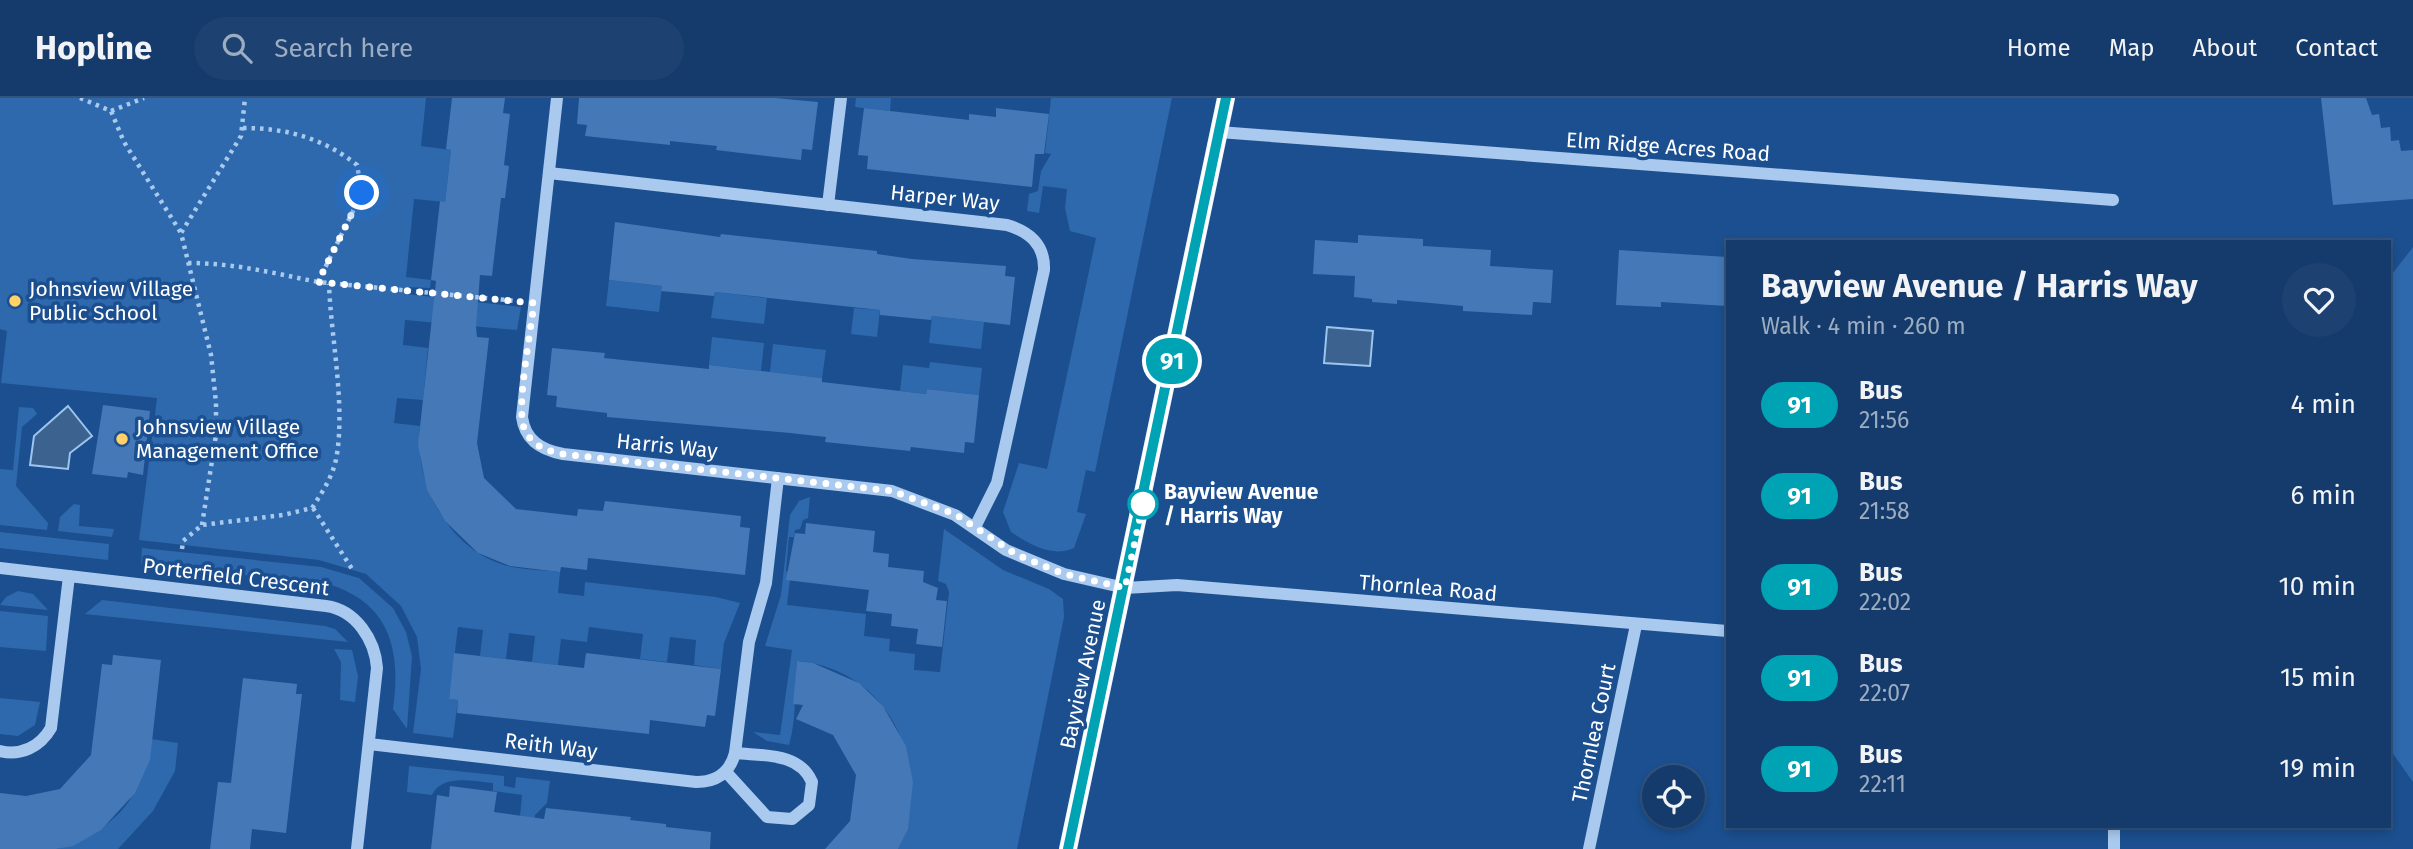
<!DOCTYPE html>
<html lang="en">
<head>
<meta charset="utf-8">
<style>
  :root { --surface:#143b6b; --page:#1d4271; --text:#f1f3f6; --muted:#9dadc1; --line:#33557e }
  body { margin:0; font-family:"Fira Sans",sans-serif; background:var(--page); color:var(--text); height:100vh; display:flex; flex-direction:column; font-size:26px; white-space:nowrap }
  * { box-sizing:border-box; margin:0 }
  p { font-size:23px; color:var(--muted) }
  .icon { flex:none; width:38px; height:38px; fill:none; stroke:currentColor; stroke-width:2; stroke-linecap:round; stroke-linejoin:round }
  .map { position:relative; flex:1; overflow:hidden }
  .side { position:absolute; left:1726px; top:142px; width:665px; height:588px; display:flex; flex-direction:column; background:var(--surface); border-radius:0px; box-shadow:0 4px 10px #0003,0 0 0 2px var(--line) }
  .side>* { flex:none }
  .badge { padding:0 14px; border-radius:23px; font-size:24px; line-height:46px }
  .fabs { position:absolute; left:1642px; top:667px; display:grid; gap:14px }
  .fabs a { display:grid; place-items:center; width:63px; height:63px; border-radius:50%; background:var(--surface); box-shadow:0 4px 10px #0003,0 0 0 2px var(--line); font-size:35px }
  .you { position:absolute; width:35px; height:35px; margin:-18px; border:5px solid #fff; border-radius:50%; background:#1a73e8; box-shadow:0 0 0 10px #1a73e833 }
  .map>.badge { position:absolute; translate:-50% -50%; box-shadow:0 0 0 4px #fff }
  .round { display:grid; place-items:center; flex:none; width:74px; height:74px; border-radius:37px; background:var(--page) }
  .overview { display:flex; align-items:center; justify-content:space-between; height:119px; padding:0 35px }
  h1 { font-size:33px; font-weight:700; line-height:52px }
  ul { padding:0; list-style:none }
  li { display:flex; align-items:center; gap:21px; height:91px; padding:0 35px }
  li div { flex:1 }
  li b { display:block; font-size:26px }
  li em { font-style:normal }
  li .badge { min-width:77px; font-weight:700; text-align:center }
  header { display:flex; align-items:center; gap:42px; box-sizing:border-box; height:98px; padding:0 35px; background:var(--surface); border-bottom:2px solid var(--line) }
  header strong { font-size:33px }
  nav { display:flex; gap:38px; margin-inline-start:auto; font-size:24px }
  .search { width:490px; height:63px; background:var(--page); display:flex; align-items:center; gap:18px; box-sizing:border-box; padding:0 24px; border-radius:38px; color:var(--muted); font-size:26px }
  .map>svg:first-child { display:block }
  .green { fill:#2e69ad }
  .water { fill:#3c6290; stroke:#9cc4f0; stroke-width:2 }
  .building { fill:#4478b7 }
  .lines { fill:none; stroke-linecap:round; stroke-linejoin:round }
  .path { stroke:#a9c9ee; stroke-width:4.5; stroke-dasharray:3.5 5; stroke-linecap:butt }
  .minor { stroke:#a9c9ee; stroke-width:12 }
  .major { stroke:#f0f6ff; stroke-width:18 }
  .line-casing { stroke:#fff; stroke-width:16 }
  .line { stroke:#00a3b4; stroke-width:10 }
  .walk { stroke:#fff; stroke-width:7; stroke-dasharray:0 12.6 }
  .poi-dot { fill:#ffd166; stroke:#1b4f8f; stroke-width:2.5 }
  .stop-dot { fill:#fff; stroke:#00a3b4; stroke-width:3.5 }
  .labels { text-anchor:middle; stroke-width:7; stroke-linejoin:round; paint-order:stroke }
  .street-label { font-size:21px; fill:#fff; stroke:#1b4f8f }
  .poi-label { font-size:21px; fill:#fff; stroke:#1b4f8f; text-anchor:start }
  .stop-label { font-size:21px; font-weight:bold; fill:#fff; stroke:#1b4f8f; text-anchor:start }
</style>
</head>
<body>
<header>
<strong>Hopline</strong>
<div class="search"><svg class="icon" aria-label="search" viewBox="0 0 24 24"><circle cx="10" cy="10" r="6"/><path d="M15 15l6 6"/></svg>Search here</div>
<nav><a>Home</a><a>Map</a><a>About</a><a>Contact</a></nav>
</header>
<div class="map">
<svg width="2413" height="751" viewBox="0 0 2413 751">
  <rect width="100%" height="100%" fill="#1b4f8f"/>
  <g class="green">
    <path d="M0,0h426l-5,48 30,4 -6,52 -31,-3 -8,78 25,3 -1,8 -24,-1v7l115,13 -4,23 -112,-10 -2,25 25,3 -5,52 -26,-2 -3,25 26,3c-7,59 31,128 92,141 16,3 32,3 48,5l-2,21 26,3 1,-14 131,15 24,6 -16,40 -3,26 -27,-4 2,-25 -26,-3 -3,25 -27,-3 3,-25 -54,-7 -2,15 -26,-3 -3,26 -26,-3 3,-26 -26,-3 -3,26 -26,-3 3,-26 -25,-3 -9,72 9,1 -5,38 -40,-5 8,-64 -4,-32 -16,-31 -35,-32 -47,-14 -180,-20 18,-142 -156,-15 6,-52 -7,-2z"/>
    <path d="M856,0h35l-1,13 -35,-4z"/>
    <path d="M1051,0h121l-77,374 -9,-2 -9,42 9,2 -12,34c-22,10 -45,-4 -63,-16l-8,-20 16,-49 28,6 49,-231 -26,-7 -5,-23 2,-19 -24,-3 -4,27 -12,-2 2,-17 9,-3 3,-20 10,-17 -6,-1z"/>
    <path d="M2413,149v535l-24,-34v-470z"/>
    <path d="M609,182l53,6 -3,26 -53,-6z"/>
    <path d="M715,194l52,6 -3,26 -53,-6z"/>
    <path d="M854,210l26,2 -3,27 -26,-3z"/>
    <path d="M932,218l52,6 -3,27 -52,-6z"/>
    <path d="M712,239l52,6 -3,28 -52,-6z"/>
    <path d="M773,246l53,6 -4,28 -52,-6z"/>
    <path d="M930,264l52,6 -3,27 -52,-6 -1,5 -26,-3 3,-26 26,3z"/>
    <path d="M19,309l14,1 4,6 -15,13 -6,59 32,37 -1,7 -47,-5v-56l13,1z"/>
    <path d="M810,399l-2,21 -5,2 -3,9 -5,1 -1,7h-5l-3,34 5,1 -4,33 79,9 -2,22 26,3 -1,12 26,3 -1,16 26,2 9,-80 -3,-8 -8,-3 6,-52 59,41 46,19 14,10 1,18 -47,232h-119c37,-80 -7,-180 -101,-188 -3,31 0,57 -8,84l-22,-4 -14,-9 27,3 12,-85 -27,-4 16,-51 9,-80 9,-14z"/>
    <path d="M74,406l6,1 -1,21 35,3 -2,8 -54,-6 2,-14z"/>
    <path d="M0,434l109,12 -1,16 -108,-12z"/>
    <path d="M142,450l179,19 38,11 34,30 13,24 6,24 -5,73 -14,-20c8,-58 -2,-106 -65,-125l-187,-20z"/>
    <path d="M18,493l15,3 15,16 -48,-5 6,-8z"/>
    <path d="M102,502l223,26 10,3 13,13 -263,-28z"/>
    <path d="M0,513l48,5 -2,35 -46,-4z"/>
    <path d="M334,551l18,1 6,26 -3,26 -15,-2 1,-38z"/>
    <path d="M0,600l40,4 -5,23 -17,11 -18,-2z"/>
    <path d="M151,641l27,4 -3,28 -22,40 -35,38h-62c28,-6 66,-30 78,-57 8,-16 11,-36 17,-53z"/>
    <path d="M409,668l95,10v10l11,2 1,-11 34,4 -3,22 -12,12 -3,34h-15l5,-54 -29,-4v-8c-22,-2 -51,-9 -61,12l-25,-3z"/>
  </g>
  <g class="water">
    <path d="M1327,229l46,4 -3,35 -46,-3z"/>
    <path d="M68,308l24,30 -22,17 -2,16 -38,-4 4,-29z"/>
  </g>
  <g class="building">
    <path d="M452,0h53l-2,15 7,1 -6,51 5,1 -4,32h-4l-9,78 -12,-1 -4,52 1,10 12,1 -12,105 7,35 32,31 61,7 1,-7 25,2 2,-10 136,15 -1,11 10,1 -5,47 -157,-17 -1,12 -26,-3 -1,5 -50,-6 -32,-13 -33,-32 -18,-31 -9,-45 18,-164 -5,-1 9,-79 5,1 6,-52 -5,-1z"/>
    <path d="M579,0h196l43,4 -6,48 -10,-1 -1,11 -85,-10 1,-4 -47,-5v4l-85,-9 2,-11 -10,-1z"/>
    <path d="M2321,0h45l6,17 7,-1 2,14 9,-1 1,14 8,-1 2,11 12,-1v49l-80,6z"/>
    <path d="M864,10l105,12v-6l27,3v-9l53,6 -5,40h-9l-3,33 -165,-18 1,-13 -10,-1z"/>
    <path d="M615,124l105,15 1,-3 156,17v3l35,5 94,7 -1,10 10,1 -5,48 -78,-9 -1,4 -51,-5v-5l-165,-18 -1,4 -53,-5 1,-5 -53,-6z"/>
    <path d="M1358,137l65,4v7l68,4 -1,16 63,4 -2,33 -18,-1 -1,13 -69,-4v-5l-66,-6v4l-25,-2v-3l-18,-2 1,-21 -42,-2 2,-34 43,3z"/>
    <path d="M1619,152l108,7v49l-66,-4v5l-45,-2z"/>
    <path d="M552,250l53,5 -1,5 105,11v-4l52,6 61,7v4l104,12 1,-5 52,6 -5,48 -9,-1 -1,11 -53,-6 -1,4 -85,-9 1,-5 -36,-4 -183,-16v-4l-51,-6 1,-11 -10,-1z"/>
    <path d="M103,307l47,6 -7,64 -15,-3 -1,6 -35,-4z"/>
    <path d="M806,425l69,8 -2,21 16,2 -1,13 36,4 -1,11 15,6 -2,12 11,1 -5,46 -26,-3 2,-15 -27,-3 1,-12 -26,-3 3,-21 -83,-10 9,-47 10,1z"/>
    <path d="M454,555l130,15 2,-15 135,16 -6,47 -8,-1 -2,12 -55,-7 -1,14 -192,-21 1,-13 -9,-1z"/>
    <path d="M113,557l48,5 -11,100 -15,33 -34,37 -28,16 -17,3h-56v-56l26,3 34,-7 31,-34 11,-91 10,1z"/>
    <path d="M797,563l16,2 46,20 24,23 23,40 7,36 -5,47 -10,20h-73l25,-28 6,-46 -23,-40 -37,-16 7,-14 -10,-1z"/>
    <path d="M243,580l54,6 -1,10h6l-16,139 -34,-4 -2,20h-40l8,-67 13,1z"/>
    <path d="M450,688l47,6 -3,20 50,7 2,-11 85,9 -1,3 36,4v3l45,5 -1,17h-279l6,-54 12,2z"/>
  </g>
  <g class="lines">
    <g class="path">
      <path d="M80,0l31,13 13,31 57,91"/>
      <path d="M111,13l33,-13"/>
      <path d="M243,30c43,0 80,10 114,37l5,28 -44,89 198,19"/>
      <path d="M188,165c46,0 85,10 130,19"/>
      <path d="M313,410l41,64"/>
      <path d="M202,427l14,-90v-32l-5,-48 -30,-122 60,-97 4,-38"/>
      <path d="M182,451l1,-8 19,-16 81,-10 29,-7c11,-17 22,-33 25,-54 8,-53 -6,-116 -8,-170"/>
    </g>
    <g class="minor">
      <path d="M557,0l-35,319c3,23 19,33 41,37l329,37 63,24 51,35 58,24 61,14 52,-3 550,46"/>
      <path d="M1219,34l894,68"/>
      <path d="M549,75l458,52c23,7 38,20 37,45l-47,213 -22,44"/>
      <path d="M828,107l13,-107"/>
      <path d="M0,470l326,38c30,4 49,34 51,62l-20,181"/>
      <path d="M369,646l327,38c20,0 34,-9 39,-29l14,-111 17,-59 12,-105"/>
      <path d="M0,653c21,5 40,-4 51,-23l18,-152"/>
      <path d="M726,674l41,45 25,2 17,-14 3,-23c-13,-30 -49,-26 -77,-29"/>
      <path d="M2114,728v23"/>
      <path d="M1589,751l47,-224"/>
    </g>
    <path class="major" d="M1068,751l158,-751"/>
  </g>
  <g class="lines">
    <defs>
      <path id="line" d="M1068,751l158,-751"/>
    </defs>
    <use href="#line" class="line-casing"/>
    <use href="#line" class="line"/>
    <path class="walk" d="M362,95l-44,89 216,21c-3,27 -18,104 -10,125 7,17 22,23 39,26l329,37 63,23 62,41 47,19 61,14 18,-84"/>
  </g>
  <g class="poi-dot">
    <circle cx="15" cy="203" r="7"/>
    <circle cx="122" cy="341" r="7"/>
  </g>
  <circle class="stop-dot" cx="1143" cy="406" r="14"/>
  <g class="labels">
    <g class="street-label">
      <text transform="translate(1668 49) rotate(4)" y="7">Elm Ridge Acres Road</text>
      <text transform="translate(945 100) rotate(6)" y="7">Harper Way</text>
      <text transform="translate(667 348) rotate(6)" y="7">Harris Way</text>
      <text transform="translate(236 479) rotate(7)" y="7">Porterfield Crescent</text>
      <text transform="translate(1428 490) rotate(5)" y="7">Thornlea Road</text>
      <text transform="translate(1083 576) rotate(-78)" y="7">Bayview Avenue</text>
      <text transform="translate(1594 635) rotate(-78)" y="7">Thornlea Court</text>
      <text transform="translate(551 648) rotate(7)" y="7">Reith Way</text>
    </g>
    <g class="poi-label">
      <text x="29" y="198">Johnsview Village<tspan x="29" dy="24">Public School</tspan></text>
      <text x="136" y="336">Johnsview Village<tspan x="136" dy="24">Management Office</tspan></text>
    </g>
    <g class="stop-label">
      <text x="1164" y="401">Bayview Avenue<tspan x="1164" dy="24">/ Harris Way</tspan></text>
    </g>
  </g>
</svg>
<div class="fabs">
<a><svg class="icon" aria-label="locate" viewBox="0 0 24 24"><circle cx="12" cy="12" r="6"/><path d="M12 2v4M12 18v4M2 12h4M18 12h4"/></svg></a>
</div>
<div class="you" style="left:362px;top:95px"></div>
<b class="badge" style="left:1172px;top:263px;background:#00a3b4;color:#fff">91</b>
<section class="side">
<div class="overview"><div><h1>Bayview Avenue / Harris Way</h1><p>Walk · 4 min · 260 m</p></div><a class="round"><svg class="icon" aria-label="heart" viewBox="0 0 24 24"><path d="M12 20l-8-8c-3-5 5-10 8-4 3-6 11-1 8 4z"/></svg></a></div>
<ul>
<li><span class="badge" style="background:#00a3b4;color:#fff">91</span><div><b>Bus</b><p>21:56</p></div><em>4 min</em></li>
<li><span class="badge" style="background:#00a3b4;color:#fff">91</span><div><b>Bus</b><p>21:58</p></div><em>6 min</em></li>
<li><span class="badge" style="background:#00a3b4;color:#fff">91</span><div><b>Bus</b><p>22:02</p></div><em>10 min</em></li>
<li><span class="badge" style="background:#00a3b4;color:#fff">91</span><div><b>Bus</b><p>22:07</p></div><em>15 min</em></li>
<li><span class="badge" style="background:#00a3b4;color:#fff">91</span><div><b>Bus</b><p>22:11</p></div><em>19 min</em></li>
</ul>
</section>
</div>
</body>
</html>
